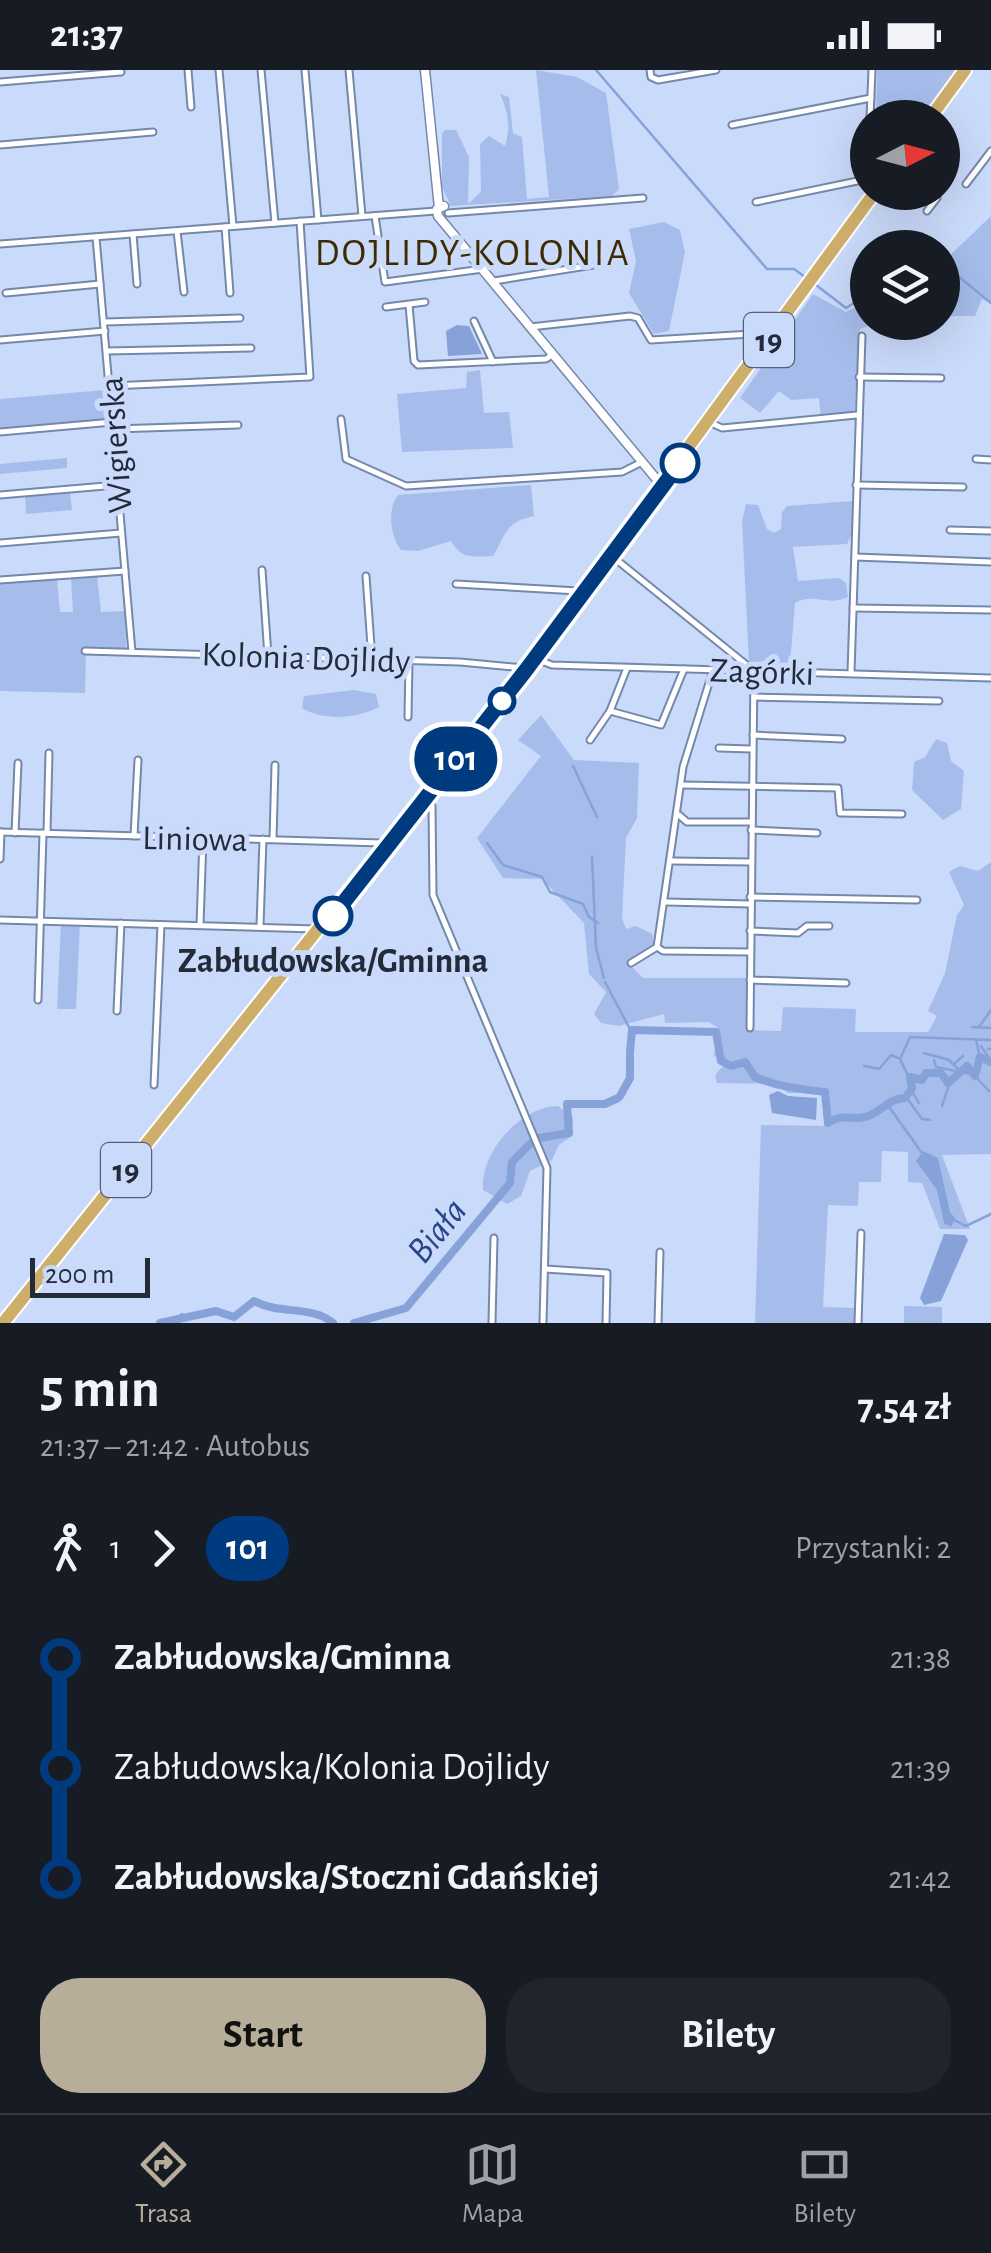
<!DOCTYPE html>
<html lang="pl">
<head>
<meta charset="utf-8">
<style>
  :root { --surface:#171b24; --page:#20242c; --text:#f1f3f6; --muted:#9ea1a6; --line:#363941; --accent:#b7ae9a }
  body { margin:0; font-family:"Alegreya Sans",sans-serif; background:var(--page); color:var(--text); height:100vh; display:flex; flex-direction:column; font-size:38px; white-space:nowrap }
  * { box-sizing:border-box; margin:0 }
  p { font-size:32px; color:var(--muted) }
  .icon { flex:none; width:55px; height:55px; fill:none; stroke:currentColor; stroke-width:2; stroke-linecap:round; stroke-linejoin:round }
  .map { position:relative; height:1253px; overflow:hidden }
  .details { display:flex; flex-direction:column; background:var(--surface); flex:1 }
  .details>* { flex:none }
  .badge { padding:0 20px; border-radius:32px; font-size:35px; line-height:65px }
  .needle { width:65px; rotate:84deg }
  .controls { position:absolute; left:850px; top:30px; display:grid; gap:20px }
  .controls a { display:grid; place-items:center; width:110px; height:110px; border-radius:50%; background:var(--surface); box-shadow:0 10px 40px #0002; font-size:50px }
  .scale { position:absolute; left:30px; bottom:25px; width:120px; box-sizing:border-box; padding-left:10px; border:5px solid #232a39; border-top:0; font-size:28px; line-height:35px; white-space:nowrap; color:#232a39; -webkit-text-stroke:8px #cadafa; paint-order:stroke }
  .map>.badge { position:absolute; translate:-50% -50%; box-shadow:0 0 0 5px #fff }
  .legs { display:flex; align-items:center; gap:15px; height:110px; padding:0 40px; font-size:32px }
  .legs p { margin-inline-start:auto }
  .overview { display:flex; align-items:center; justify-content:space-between; height:170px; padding:0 40px }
  h1 { font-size:55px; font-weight:700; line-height:75px }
  .action { display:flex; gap:20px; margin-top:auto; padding:20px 40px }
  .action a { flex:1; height:115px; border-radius:40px; background:var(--accent); color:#111; font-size:40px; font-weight:700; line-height:115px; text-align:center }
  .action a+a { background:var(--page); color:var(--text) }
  ul { padding:0 40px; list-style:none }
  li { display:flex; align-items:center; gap:35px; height:110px; font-size:38px }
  li i { display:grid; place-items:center; width:15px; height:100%; margin:0 12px; background:currentColor }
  li i::after { content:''; width:25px; height:25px; margin:-12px; border:8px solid; border-radius:50%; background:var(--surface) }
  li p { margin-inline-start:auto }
  li:first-child i { background:linear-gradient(#0000 50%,currentColor 0) }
  li:last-child i { background:linear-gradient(currentColor 50%,#0000 0) }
  .status { display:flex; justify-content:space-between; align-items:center; height:70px; padding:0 50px; background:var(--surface); direction:ltr }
  .status svg { height:28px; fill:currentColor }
  .menu { display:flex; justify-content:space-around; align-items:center; height:140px; border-top:2px solid var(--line); background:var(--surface); font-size:28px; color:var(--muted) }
  .menu a { display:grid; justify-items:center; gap:5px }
  .menu .on { color:var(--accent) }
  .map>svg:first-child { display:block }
  .green { fill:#a6bdeb }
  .water { fill:#86a2d9 }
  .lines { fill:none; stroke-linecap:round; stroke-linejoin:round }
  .stream { stroke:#86a2d9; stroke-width:2.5 }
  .river { stroke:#86a2d9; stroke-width:8 }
  .minor-casing { stroke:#7588ac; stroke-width:9 }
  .tertiary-casing { stroke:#7588ac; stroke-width:11 }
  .trunk-casing { stroke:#fff; stroke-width:16 }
  .minor { stroke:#fff; stroke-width:5 }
  .tertiary { stroke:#fff; stroke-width:8 }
  .trunk { stroke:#ceae6b; stroke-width:12 }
  .line-1-casing { stroke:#fff; stroke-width:22 }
  .line-1 { stroke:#003b80; stroke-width:15 }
  .stop-1-dot { fill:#fff; stroke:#003b80; stroke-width:5 }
  .labels { text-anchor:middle; stroke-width:10; stroke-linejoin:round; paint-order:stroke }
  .shield { fill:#cadafa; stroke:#555f73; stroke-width:2.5 }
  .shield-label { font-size:32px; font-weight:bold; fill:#232a39 }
  .street-label { font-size:35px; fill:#232a39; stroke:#cadafa }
  .stop-label { font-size:35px; font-weight:bold; fill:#232a39; stroke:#cadafa }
  .neighbourhood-label { font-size:38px; letter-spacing:2.5px; fill:#3d2b02; stroke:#cadafa }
  .water-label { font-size:38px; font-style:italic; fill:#274587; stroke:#cadafa }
</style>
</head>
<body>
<div class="status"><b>21:37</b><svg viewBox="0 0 49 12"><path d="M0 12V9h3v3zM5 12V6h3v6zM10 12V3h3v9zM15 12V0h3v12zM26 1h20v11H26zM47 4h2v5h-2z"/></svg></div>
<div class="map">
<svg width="991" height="1253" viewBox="0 0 991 1253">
  <rect width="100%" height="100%" fill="#cadafa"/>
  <g class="green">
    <path d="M536,0l41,7 29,16 13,96 -7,7 -161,10 -9,-19v-53l3,-4h11l13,27 -1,47 13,-12 -1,-48 9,-8 16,10c6,-20 3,-34 -5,-52l9,3 4,36 9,4 5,62 22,-2z"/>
    <path d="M877,0h79l-34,47 -46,1z"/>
    <path d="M991,146v87l-9,-4 -7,17h-32v-54z"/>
    <path d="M664,152l16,8 5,22 -16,79 -15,3 -25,-41 7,-32 -7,-32z"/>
    <path d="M813,224l33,18 21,-11 1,21 8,1 -16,6 -6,89 -33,3 -2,-23 -28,2 -12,-9 -19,22 -20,-15z"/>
    <path d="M480,300l4,43 25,-1 4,36 -111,4 -5,-58 69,-6 1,-16z"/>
    <path d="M105,320l3,30 -108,10v-31z"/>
    <path d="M67,388v10l-67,6v-10z"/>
    <path d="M531,415l3,31c-31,7 -27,18 -41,40 -21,1 -32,3 -42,-15l-33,10 -17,-1c-11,-14 -14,-41 -3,-55z"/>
    <path d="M70,422l2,18 -46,4 -1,-18z"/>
    <path d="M853,431v31l-6,12 -54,3 5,34 41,-3 7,5 2,14c-19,10 -35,-5 -53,6l-5,61 -18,6 -23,-8 -7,-141 4,-17 12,1 9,24 7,4 7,-4 1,-17 5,-6z"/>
    <path d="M97,506l4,36 24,-1 1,38h-40l-1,44 -85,-2v-110l57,-2 3,33h13l-2,-34z"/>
    <path d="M354,620l22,4 3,13c-23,12 -55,14 -77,1l2,-12z"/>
    <path d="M541,645l33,45 65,3 -2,55 -11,20 -4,80 4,11 10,-3 16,8 2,9 -26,20 15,15h103l1,52 34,1 2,-24 73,2 -1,23h73l9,-16 -9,-5 17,-38 12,-58 7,-10 -15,-33 11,-6 18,5 13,-9v292l-49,1 28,74h-30l-18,-46 -14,-1v-30l-26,-1 -1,31h-22l-1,24 -30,-1 -5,102 33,1v15h-101l6,-198 70,1 5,-5h-11v-28h-37l-13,-9 -58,-1 -2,-8 9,-10 -10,-10 4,-27 -9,-6 -44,1 -1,-9 -45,12 -18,-3 -7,-9 12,-22 -17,-18 -5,-51 -42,-44 -39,-1 -26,-40 64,-82 -23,-16z"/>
    <path d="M936,669l11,4 4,18 13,10 -3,38 -18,11 -31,-30 2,-28 11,-5z"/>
    <path d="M61,853h19l-4,86h-19z"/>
    <path d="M558,1036l15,11 -1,19 -13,9 -7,15 -22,11 -9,25 -14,8 -24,-14c-3,-38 38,-84 75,-84z"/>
    <path d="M904,1236l38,1v16h-38z"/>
  </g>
  <g class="water">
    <path d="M457,255l12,1 13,28 -34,2 -2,-25z"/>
    <path d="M778,1021l10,5 29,2 -1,22 -44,-7 -3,-18z"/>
    <path d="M923,1081l15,7 12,54 5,6 -4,9 -7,-4 -7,-33 -21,-29z"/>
    <path d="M944,1164l21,1 3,5 -27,61 -17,4 -4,-7z"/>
  </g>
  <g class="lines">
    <g class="stream">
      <path d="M596,0l171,199h27l11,8"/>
      <path d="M920,178h3"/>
      <path d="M942,193l49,40"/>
      <path d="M816,215l30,23 22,-14"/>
      <path d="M573,696l24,51"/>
      <path d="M487,773l16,22 39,12 8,15 33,12 6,13 9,6"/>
      <path d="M592,787l4,91 8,30"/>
      <path d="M605,912l26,49"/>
      <path d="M972,957l19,1"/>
      <path d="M979,957l12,-17"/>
      <path d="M976,970l4,17"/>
      <path d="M981,976l10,15"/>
      <path d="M988,979h3"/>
      <path d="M924,983l25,7 12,12 10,2"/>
      <path d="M934,990l2,7 20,4"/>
      <path d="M954,994l9,-8"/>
      <path d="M864,996l15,3 12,-14 7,3"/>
      <path d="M975,1006l14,15"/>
      <path d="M909,1008l-9,-19 10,-22 81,3"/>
      <path d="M911,1020l8,13"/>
      <path d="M906,1027l16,22 8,1"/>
      <path d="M887,1034l35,49"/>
      <path d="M942,1036l8,-24"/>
      <path d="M952,1149l14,7 25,-12"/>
      <path d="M176,1250l6,-6"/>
      <path d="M360,1253v-3"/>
    </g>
    <g class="river">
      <path d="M630,982l2,-22 84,2 5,29 10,5 14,-4 10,15c24,10 44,12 70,15l3,31c15,-11 25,-1 40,-7 16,-6 20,-17 37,-18l7,-10 -2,-11 12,3 4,-7h15l7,10 19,-17 8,10 5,-19 11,5"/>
      <path d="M620,1026l10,-18v-22"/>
      <path d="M539,1068l30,-5 -2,-29h38l13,-6"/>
      <path d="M160,1253l56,-12 18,6 20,-16c26,14 58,4 79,22"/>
      <path d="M354,1253l52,-15 104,-125 2,-21 20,-20"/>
    </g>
    <defs>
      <g id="minor">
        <path d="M188,0l3,37"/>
        <path d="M219,0l14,156"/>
        <path d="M261,0l14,153"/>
        <path d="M305,0l13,150"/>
        <path d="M349,0l13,146"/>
        <path d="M650,0l1,7 7,3 58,-10"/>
        <path d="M0,12l121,-10"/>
        <path d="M870,48l2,-48"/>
        <path d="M732,55l139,-27"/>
        <path d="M0,75l153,-13"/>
        <path d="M868,94v15"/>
        <path d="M966,114l25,-33"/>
        <path d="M756,132l111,-23"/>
        <path d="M927,141l10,-13 -7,-6"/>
        <path d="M448,143l195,-15"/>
        <path d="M375,146l10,66 98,-13"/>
        <path d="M225,157l5,66"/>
        <path d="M177,161l7,61"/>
        <path d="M133,164l4,50"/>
        <path d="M96,167l36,415"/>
        <path d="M0,174l436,-33"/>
        <path d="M494,211l99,-16"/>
        <path d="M6,223l94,-9"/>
        <path d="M409,235l5,56 4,4 128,-6 6,-4"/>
        <path d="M386,237l39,-5"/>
        <path d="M474,251l19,41"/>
        <path d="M105,252l135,-4"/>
        <path d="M530,257l100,-11 8,2 13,22 116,-7"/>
        <path d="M0,270l105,-9"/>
        <path d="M107,281l144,-3"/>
        <path d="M859,307l82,1"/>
        <path d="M111,316l199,-9 -10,-156"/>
        <path d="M341,349l5,40 60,27 216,-14 18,-9"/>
        <path d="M709,352l13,6 135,-13"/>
        <path d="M114,359l124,-4"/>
        <path d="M0,362l113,-10"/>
        <path d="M976,389l15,1"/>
        <path d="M856,415l107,2"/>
        <path d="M0,425l117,-10"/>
        <path d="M950,460l41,1"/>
        <path d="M0,473l121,-10"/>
        <path d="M613,487l141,114"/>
        <path d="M855,487l136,5"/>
        <path d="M262,500l6,86"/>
        <path d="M366,506l6,84"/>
        <path d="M0,510l125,-9"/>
        <path d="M456,514l122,7"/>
        <path d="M853,538l138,2"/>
        <path d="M85,581l375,11 64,6"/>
        <path d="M536,589l16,6 439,13"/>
        <path d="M851,602l11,-336"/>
        <path d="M754,627l185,4"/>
        <path d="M610,641l51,14 23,-56"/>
        <path d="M408,647l1,-56"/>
        <path d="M753,665l89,4"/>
        <path d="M590,670l20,-29 17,-43"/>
        <path d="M719,678l32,1"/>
        <path d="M682,715l156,3 2,25 62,1"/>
        <path d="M427,726l5,10 1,89 114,273 -4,155"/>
        <path d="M679,745l8,7h63"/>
        <path d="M751,760l66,3"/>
        <path d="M0,762l382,11"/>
        <path d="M15,763l3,-70"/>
        <path d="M47,763l2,-80"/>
        <path d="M134,766l4,-76"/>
        <path d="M273,769l2,-74"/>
        <path d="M0,789l1,-27"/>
        <path d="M672,791l79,1"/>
        <path d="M750,827l167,3"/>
        <path d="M666,832l84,2"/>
        <path d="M0,850l316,9"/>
        <path d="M200,855l3,-87"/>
        <path d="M260,856l3,-87"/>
        <path d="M750,861l48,2 9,-7h22"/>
        <path d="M657,877l6,4 87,1"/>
        <path d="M631,893l26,-16 26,-180 30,-97"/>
        <path d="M750,910l96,3"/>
        <path d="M38,930l5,-167"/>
        <path d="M117,941l4,-88"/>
        <path d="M750,958l4,-357"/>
        <path d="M154,1015l7,-160"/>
        <path d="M545,1199l62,4 -1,50"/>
        <path d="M492,1253l2,-85"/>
        <path d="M658,1253l2,-71"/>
        <path d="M858,1253l3,-90"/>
      </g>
      <g id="tertiary">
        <path d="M425,0l14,138"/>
        <path d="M444,136l-7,3 1,7 225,271"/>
      </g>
      <g id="trunk">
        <path d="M930,48l35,-48"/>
        <path d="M3,1253l523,-654 349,-477"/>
      </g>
    </defs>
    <use href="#minor" class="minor-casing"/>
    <use href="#tertiary" class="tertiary-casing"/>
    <use href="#trunk" class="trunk-casing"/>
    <use href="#minor" class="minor"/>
    <use href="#tertiary" class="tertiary"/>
    <use href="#trunk" class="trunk"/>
  </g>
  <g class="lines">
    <defs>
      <path id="line-1" d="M333,846l193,-246 154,-207"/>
    </defs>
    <use href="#line-1" class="line-1-casing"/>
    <use href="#line-1" class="line-1"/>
  </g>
  <g class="stop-1-dot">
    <circle cx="680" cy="393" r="18"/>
    <circle cx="502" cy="631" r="12"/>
    <circle cx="333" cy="846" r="18"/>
  </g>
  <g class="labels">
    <g class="shield">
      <rect x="744" y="243" width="50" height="54" rx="8"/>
      <rect x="101" y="1073" width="50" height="54" rx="8"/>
    </g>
    <g class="shield-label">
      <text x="769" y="281">19</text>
      <text x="126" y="1111">19</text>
    </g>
    <g class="street-label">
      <text transform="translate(115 375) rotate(-94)" y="12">Wigierska</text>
      <text transform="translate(306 587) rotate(2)" y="12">Kolonia Dojlidy</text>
      <text transform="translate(762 601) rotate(2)" y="12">Zagórki</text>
      <text transform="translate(195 768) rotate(1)" y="12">Liniowa</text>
    </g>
    <g class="stop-label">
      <text x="333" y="902">Zabłudowska/Gminna</text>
    </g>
    <g class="neighbourhood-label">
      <text x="473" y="195">DOJLIDY-KOLONIA</text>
    </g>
    <g class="water-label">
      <text transform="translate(436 1160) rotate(-51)" y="13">Biała</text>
    </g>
  </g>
</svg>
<div class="controls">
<a><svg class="needle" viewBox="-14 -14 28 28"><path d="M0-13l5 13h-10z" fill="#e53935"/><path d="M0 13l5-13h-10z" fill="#9ea1a6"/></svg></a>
<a><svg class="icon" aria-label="layers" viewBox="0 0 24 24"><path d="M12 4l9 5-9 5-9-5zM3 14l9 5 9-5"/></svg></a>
</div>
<div class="scale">200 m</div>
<b class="badge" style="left:456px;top:689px;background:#003b80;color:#fff">101</b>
</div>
<section class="details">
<div class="overview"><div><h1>5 min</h1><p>21:37 – 21:42 · Autobus</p></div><b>7.54 zł</b></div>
<div class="legs"><svg class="icon" aria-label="walk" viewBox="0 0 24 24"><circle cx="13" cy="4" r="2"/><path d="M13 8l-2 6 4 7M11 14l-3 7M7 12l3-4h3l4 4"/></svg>1<svg class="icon" aria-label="forward" viewBox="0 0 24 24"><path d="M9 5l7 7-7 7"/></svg><b class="badge" style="background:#003b80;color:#fff">101</b><p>Przystanki: 2</p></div>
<ul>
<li><i style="color:#003b80"></i><b>Zabłudowska/Gminna</b><p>21:38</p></li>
<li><i style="color:#003b80"></i><span>Zabłudowska/Kolonia Dojlidy</span><p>21:39</p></li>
<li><i style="color:#003b80"></i><b>Zabłudowska/Stoczni Gdańskiej</b><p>21:42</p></li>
</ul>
<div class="action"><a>Start</a><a>Bilety</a></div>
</section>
<nav class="menu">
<a class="on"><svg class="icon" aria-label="directions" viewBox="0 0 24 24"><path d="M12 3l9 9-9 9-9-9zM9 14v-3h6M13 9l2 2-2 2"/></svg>Trasa</a>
<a><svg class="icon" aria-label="map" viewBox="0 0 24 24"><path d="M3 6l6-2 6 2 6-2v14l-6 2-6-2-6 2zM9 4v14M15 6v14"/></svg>Mapa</a>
<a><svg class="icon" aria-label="tickets" viewBox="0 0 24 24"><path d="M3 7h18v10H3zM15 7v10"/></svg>Bilety</a>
</nav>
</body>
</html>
